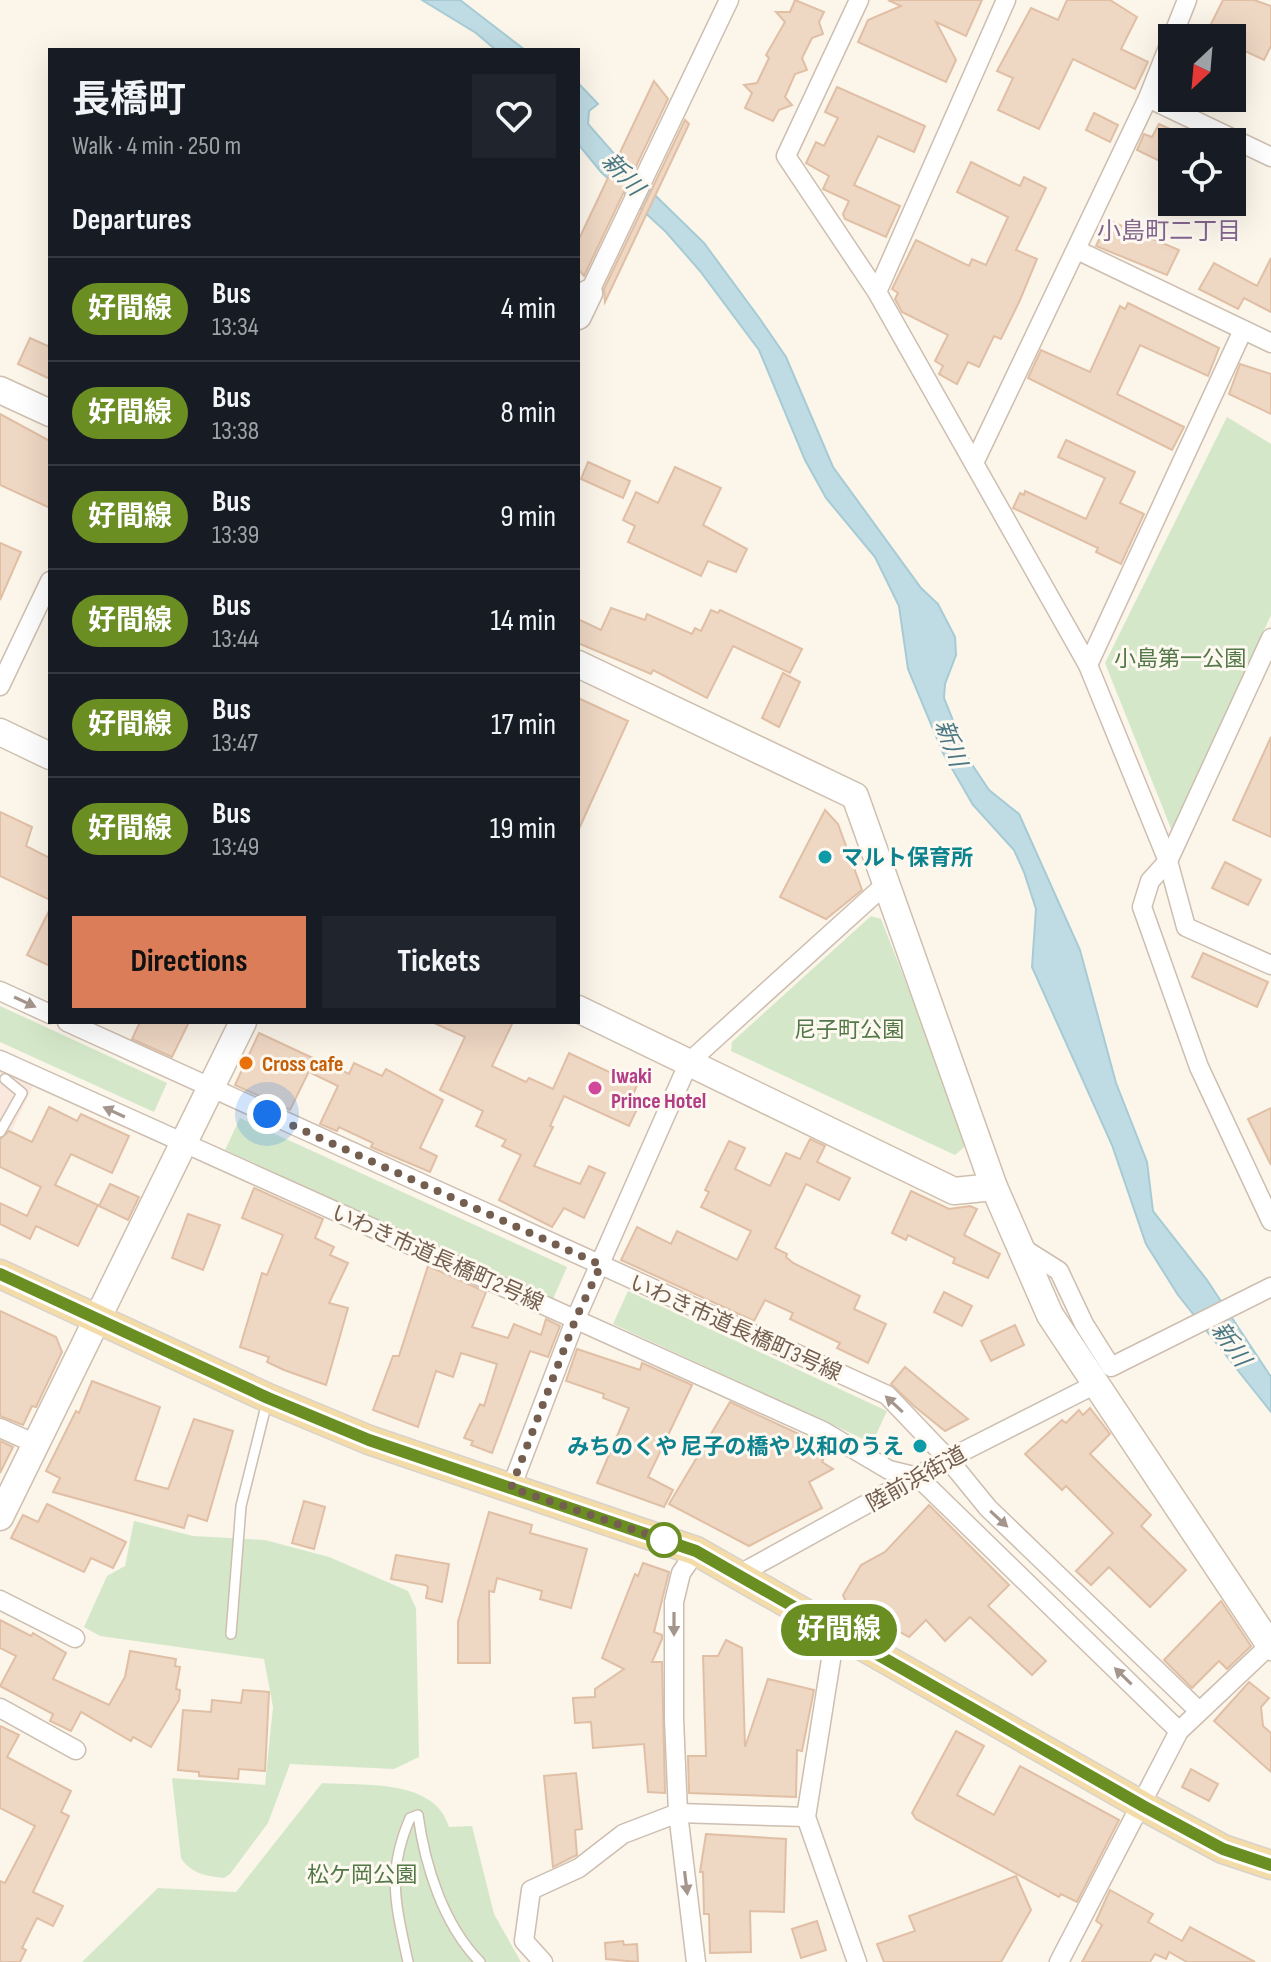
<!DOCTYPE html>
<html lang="en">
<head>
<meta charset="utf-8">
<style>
  :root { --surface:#171b24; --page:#20242c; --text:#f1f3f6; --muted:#9ea1a6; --line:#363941; --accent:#db7d59 }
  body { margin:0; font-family:"Sofia Sans Condensed","Noto Sans JP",sans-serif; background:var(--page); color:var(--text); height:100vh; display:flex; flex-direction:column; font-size:30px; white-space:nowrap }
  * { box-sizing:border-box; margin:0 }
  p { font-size:26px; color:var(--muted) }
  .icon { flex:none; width:44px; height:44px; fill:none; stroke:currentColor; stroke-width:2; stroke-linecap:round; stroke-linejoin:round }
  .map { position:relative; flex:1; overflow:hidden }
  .details { position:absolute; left:48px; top:48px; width:532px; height:976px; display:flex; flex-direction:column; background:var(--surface); border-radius:0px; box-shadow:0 8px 32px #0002 }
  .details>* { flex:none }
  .badge { padding:0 16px; border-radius:26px; font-size:28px; line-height:52px }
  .needle { width:52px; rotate:206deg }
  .buttons { position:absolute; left:1158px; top:24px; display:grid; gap:16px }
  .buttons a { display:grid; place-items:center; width:88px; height:88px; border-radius:0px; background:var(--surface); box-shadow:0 8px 32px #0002; font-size:40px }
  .you { position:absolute; width:40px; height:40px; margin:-20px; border:6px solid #fff; border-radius:50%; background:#1a73e8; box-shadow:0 0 0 12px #1a73e833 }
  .map>.badge { position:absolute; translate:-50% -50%; box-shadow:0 0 0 4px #fff }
  h2 { padding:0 24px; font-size:30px; line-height:72px }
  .round { display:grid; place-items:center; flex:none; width:84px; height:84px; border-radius:0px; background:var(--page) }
  .summary { display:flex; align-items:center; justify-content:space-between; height:136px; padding:0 24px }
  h1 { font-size:38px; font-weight:700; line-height:60px }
  .action { display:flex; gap:16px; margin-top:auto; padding:16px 24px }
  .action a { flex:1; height:92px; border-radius:0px; background:var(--accent); color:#111; font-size:32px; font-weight:700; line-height:92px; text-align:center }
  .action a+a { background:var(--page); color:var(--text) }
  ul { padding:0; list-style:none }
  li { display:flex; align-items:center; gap:24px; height:104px; padding:0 24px; border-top:2px solid var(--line) }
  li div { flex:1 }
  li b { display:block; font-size:30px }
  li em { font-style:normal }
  li .badge { min-width:88px; font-weight:700; text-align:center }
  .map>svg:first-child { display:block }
  .commercial { fill:#fae8df }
  .green { fill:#d4e8c9 }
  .water { fill:#bfdce4; stroke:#a6cbd5; stroke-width:2 }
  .building { fill:#eed7c3; stroke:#e0bfa5; stroke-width:2 }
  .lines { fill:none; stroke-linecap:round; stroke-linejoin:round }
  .lane-casing { stroke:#cdbeb0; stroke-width:12 }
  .street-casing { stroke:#cdbeb0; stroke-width:21 }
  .secondary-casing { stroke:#cfbfae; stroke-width:29 }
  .primary-casing { stroke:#d8d2ce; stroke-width:31 }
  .lane { stroke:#fff; stroke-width:9 }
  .street { stroke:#fff; stroke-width:18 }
  .secondary { stroke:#fff; stroke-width:26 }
  .primary { stroke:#f4dca8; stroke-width:28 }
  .oneway { fill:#a5968d }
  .line-casing { stroke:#fff; stroke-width:18 }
  .line { stroke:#6b8e23; stroke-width:12 }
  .walk { stroke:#745e4f; stroke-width:8; stroke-dasharray:0 14.4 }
  .culture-dot { fill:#0f9aa8; stroke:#fef9f0; stroke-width:3 }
  .food-dot { fill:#e8710a; stroke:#fef9f0; stroke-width:3 }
  .hotel-dot { fill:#d1479c; stroke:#fef9f0; stroke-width:3 }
  .stop-dot { fill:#fff; stroke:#6b8e23; stroke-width:4 }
  .labels { text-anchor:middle; stroke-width:6; stroke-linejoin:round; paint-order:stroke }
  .park-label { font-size:22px; fill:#537848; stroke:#fef9f0 }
  .culture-label { font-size:22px; font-weight:bold; fill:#0d838f; stroke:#fef9f0; text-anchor:start }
  .food-label { font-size:22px; font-weight:bold; fill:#c56008; stroke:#fef9f0; text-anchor:start }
  .hotel-label { font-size:22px; font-weight:bold; fill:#b23c85; stroke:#fef9f0; text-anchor:start }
  .street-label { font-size:22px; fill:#745e4f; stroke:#fef9f0 }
  .water-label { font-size:24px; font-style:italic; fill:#4a7885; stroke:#fef9f0 }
  .neighbourhood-label { font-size:24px; fill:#84668f; stroke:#fef9f0 }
</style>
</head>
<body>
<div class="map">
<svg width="1271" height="1962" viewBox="0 0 1271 1962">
  <rect width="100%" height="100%" fill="#fbf5ea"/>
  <path class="commercial" d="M0,1068l34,16 -34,71z"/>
  <g class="green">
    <path d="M1227,417l44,27v171l-99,216 -67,-168z"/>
    <path d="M871,916l10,3 88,224 -14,12 -224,-104 1,-9z"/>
    <path d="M0,1006l167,77 -13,29 -154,-70z"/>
    <path d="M240,1118l327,149 -14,32 -328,-149z"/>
    <path d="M628,1291l259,120 -15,32 -259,-119z"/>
    <path d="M134,1521l59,15 72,4 64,17 79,34 8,17 3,149 -25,12 -104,-5 -22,59 -38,51 -6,4c-17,-2 -33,-4 -43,-20l-9,-80 93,7 8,-78 -9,-48 -164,-23 -16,-9 23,-51 18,-10z"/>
    <path d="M322,1783c41,3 113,-5 127,44l23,-1 22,88 27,48h-439l76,-74 78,4z"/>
  </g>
  <g class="water">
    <path d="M422,0h38l65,50h-29l-20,-17z"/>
    <path d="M578,83l20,21 -9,7 -1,13 35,40 81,79 56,76 26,38 47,110 88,121 17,16 17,33 1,18 -11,29 -1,14 25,62 20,30 30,24 61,136 36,133 31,79 6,49 54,69 64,97v35l-93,-117 -32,-51 -34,-99 -80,-178 4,-58 -12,-37 -10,-22 -41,-45 -30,-52 -35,-84 -9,-63 -24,-49 -49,-59 -21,-38 -46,-110 -59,-79 -34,-39 -65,-60 -23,-28z"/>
  </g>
  <g class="building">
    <path d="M795,0l29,12 -5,10 4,12 -11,4 -10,20 5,12 -12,4 -10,23 7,8 -13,5 -6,11 -28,-13 7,-15 -8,-8 13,-2 12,-25 -3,-3 19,-33 -9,-10h14z"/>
    <path d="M888,0h94l-16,36 -30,-14 20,38 -10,22 -88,-40 10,-22 33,-14z"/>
    <path d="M1067,0h43l27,17 -16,32 27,13 -13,27 -62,-30 -34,70 -41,-19 15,-32 -16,-7 34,-63 27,12z"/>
    <path d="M1223,0h31l17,6v40l-7,14 -32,-15v-7l-26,-4z"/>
    <path d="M654,81l14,18 -84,177 -6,-7v-28z"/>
    <path d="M837,87l88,39 -11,26 -36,-16 -24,49 46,21 -14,31 -41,-18 -2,-5 6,-13 -26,-12 6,-13 -23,-13 10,-21 8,4 14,-28 -13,-6z"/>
    <path d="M1094,113l24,12 -8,17 -24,-12z"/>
    <path d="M685,120l4,4 -84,178 -1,-13z"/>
    <path d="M1159,124l13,6v37l-35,-17 7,-16 8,3z"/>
    <path d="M971,162l49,24 4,-9 22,11 -30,62 21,9 -17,41 -19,39 -7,-3 -15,31 -11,-5 -11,22 -18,-10 4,-8 -8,-5 13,-26 -46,-23 -7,-13 3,-6 -6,-4 24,-49 53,26 3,-7 14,6 22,-48 -51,-25z"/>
    <path d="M1108,220l71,30 -12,25 -71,-29z"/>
    <path d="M1271,258v54l-27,-14 -6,11 -39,-20 15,-26 43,23z"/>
    <path d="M1128,303l91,45 -11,28 -68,-31 -23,49 67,33 -12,23 -144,-72 13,-28 49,22 30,-66 5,3z"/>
    <path d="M30,338l20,9v32l-32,-15z"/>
    <path d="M1240,364l31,10v40l-42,-20z"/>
    <path d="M0,414l50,27v67l-50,-23z"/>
    <path d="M1066,440l69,32 -15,31 24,11 -23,50 -25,-12 2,-4 -85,-40 7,-15 4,2 1,-4 61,28 19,-41 -47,-21z"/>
    <path d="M588,462l42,19 -7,17 -42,-19z"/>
    <path d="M675,467l46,21 -18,37 44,24 -11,23 -28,-11 -7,15 -73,-34 7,-16 -12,-6 13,-28 22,11z"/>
    <path d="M0,543l21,9 -21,48z"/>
    <path d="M611,608l34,12 2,-6 45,20 3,-6 6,3 10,-21 7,3 2,-3 82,39 -12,24 -57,-27 -26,52 -54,-28 -2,4 -73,-31v-24l23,11z"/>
    <path d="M783,673l17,9 -21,45 -17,-9z"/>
    <path d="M578,698l50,23 -50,110z"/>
    <path d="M1271,737v100l-38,-17z"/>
    <path d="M825,810l13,14 24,66 -36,29 -46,-22z"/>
    <path d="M0,812l32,15 -6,19 24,12v42l-50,-24z"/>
    <path d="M1225,862l36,18 -13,25 -36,-17z"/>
    <path d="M50,909v57l-23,-11z"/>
    <path d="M1203,953l65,29 -11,25 -65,-30z"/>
    <path d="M140,1022h49l-17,35 -40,-18z"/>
    <path d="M432,1022h81l-21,44 34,16 3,-4 24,11 16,-36 68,32 -7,18 8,4 -9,19 -65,-30 -14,30 3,1 -19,39 46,18 9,-18 16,7 -21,45 -20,-10 -12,19 -53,-27 22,-45 -19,-9 4,-6 -30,-14 7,-15 -43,-21 25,-53z"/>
    <path d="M259,1033l56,26 -25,51 -55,-25z"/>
    <path d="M317,1059l32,15 5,-11 28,13 4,-7 57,31 -23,48 17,8 -7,16 -59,-25 2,-4 -34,-16 -2,4 -17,-7 18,-38 -27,-13z"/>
    <path d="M49,1107l28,14 4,-7 48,22 -17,37 -41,-19 -16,31 43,20 -20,41 -42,-20 -6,13 -30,-15v-21l27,13 14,-29 -41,-20v-28l9,-8 23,11z"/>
    <path d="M1271,1108v57l-23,-46z"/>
    <path d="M810,1139l15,7 -8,16 33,16 -11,22 -33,-16 -31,64 12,6 -1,3 7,6 67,33 -6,13 32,15 -18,39 -31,-15 3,-5 -50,-24 3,-6 -28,-13 -11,21 -133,-61 16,-33 34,17 6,-13 60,29 14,-29 -50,-24 8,-15 -4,-2 24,-49 16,7 -10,21 35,17 16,-33 14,6z"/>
    <path d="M110,1184l29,13 -11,23 -29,-14z"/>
    <path d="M254,1188l69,31 -8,19 19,9 -4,8 18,8 -19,40 19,5 -22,77 -42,-15 -17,-8 2,-5 -29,-10 22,-74 5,2 16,-40 -41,-17z"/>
    <path d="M911,1191l38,18 21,-3 7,3 -13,26 36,19 -12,24 -35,-15 2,-5 -47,-23 -2,5 -14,-7z"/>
    <path d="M188,1214l32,11 -17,45 -31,-12z"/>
    <path d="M428,1266l58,26 -14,35 36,11 6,-14 27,11 5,-16 14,7 -12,31 -18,-6 -38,102 -21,-8 2,-4 -9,-3 16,-34 4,2 13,-42 -36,-11 -8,24 -17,-6 -18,56 -45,-17 20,-54h6z"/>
    <path d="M944,1292l28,14 -10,20 -28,-14z"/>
    <path d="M0,1311l56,26 6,15 -26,55 -4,-1 -9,19 -23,-9z"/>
    <path d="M1015,1325l9,20 -33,16 -10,-20z"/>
    <path d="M577,1349l63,21 2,-7 50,22 -44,92 25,13 -9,17 -67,-24 32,-75 -26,-10 1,-4 -38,-13z"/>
    <path d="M905,1367l63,52 -23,12 -31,-25 -23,-22z"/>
    <path d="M92,1381l68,26 -25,73 33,9 26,-70 39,12 -26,90 -19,-6 -4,13 -131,-36 7,-14 -14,-7 30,-60 3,2z"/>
    <path d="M730,1402l95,44 3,3 -6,13 11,7 -24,13 13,26 -73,38 -80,-42z"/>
    <path d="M1090,1408l20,26 -20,20 61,61 -10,11 45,44 -36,37 -41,-40 -18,18 -15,-14 37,-38 -47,-47 -4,4 -37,-36 37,-34 4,3 13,-13 4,5z"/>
    <path d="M0,1441l13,6 -13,26z"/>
    <path d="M304,1501l21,6 -11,42 -22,-6z"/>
    <path d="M47,1504l79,38 -13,26 -22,-10 -7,14 -73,-34 12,-23 15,7z"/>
    <path d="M929,1505l80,80 -21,21 58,55 -14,14 -62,-58 -25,24 -19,-21 -17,17 -63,-35 -3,-7 18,-30 24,-13z"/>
    <path d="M489,1512l43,13 -2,8 57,16 -16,59 -31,-9 2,-8 -45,-13 -3,14 -5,-1 1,72h-32v-41z"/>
    <path d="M396,1555l53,9 -7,38 -16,-4 2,-11 -3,-2 -34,-6z"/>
    <path d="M643,1563l26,9 -15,60 8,3v4l-10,23h10l3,131 -17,-1 -4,-48 -51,4 -2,-26 -16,1 -2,-25 22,-1v-8l29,-20 -22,-11 33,-84 3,2z"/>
    <path d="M1221,1601l30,45 -24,23 -8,-8 -27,27 -28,-28z"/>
    <path d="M0,1620l31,16 2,-3 33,20 -13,26 56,26 16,-28 5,-26 46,8 -1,7 5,1 -4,22 4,1 -1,10 -28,47 -18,-10 -2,4 -50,-29 -10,19 -21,-10 3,-7 -53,-28 16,-30 -16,-8z"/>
    <path d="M726,1640l16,8 3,99 23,-68 46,11 -12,61 -5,-1 -1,47 -107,-4 -1,-37h18l-3,-100h15z"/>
    <path d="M1249,1682l20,16 -8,9 2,19 8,7v39l-57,-51z"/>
    <path d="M243,1690l26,2 -4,79 -26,-2 -1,10 -39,-3v-4l-21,-2 5,-60 28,2 1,-12 29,3z"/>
    <path d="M0,1726l19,9 -12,22 64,34 -10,21 8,4 -36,76 30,14 -10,20 -16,-8 -15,30 4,2 -6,12h-20v-81l5,2 30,-57 -35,-18z"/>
    <path d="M956,1731l28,15 -27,49 37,20 26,-49 99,54 -42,82 -16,-8 -2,3 -143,-78 -4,-6z"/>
    <path d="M1191,1769l27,15 -9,17 -27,-14z"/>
    <path d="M576,1773l6,56 -7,1 2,25 -24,12 -9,-91z"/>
    <path d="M706,1834l80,5 -2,73 -34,-1 1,41 -41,1 -1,-39h-5l-1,-42h-3z"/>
    <path d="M1016,1876l15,34 -30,52h-117l-7,-18 38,-13 -6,-15z"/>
    <path d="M1110,1890l43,24 -5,8 34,19 8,-14 65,35h-68l-18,-10 -3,7 -11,-5 -5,8h-68l20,-37 -6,-4z"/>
    <path d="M817,1921l9,29 -25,8 -9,-29z"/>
    <path d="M623,1941l1,4 13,-1 1,18 -32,-3 -1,-16z"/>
  </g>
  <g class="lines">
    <defs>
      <g id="lane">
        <path d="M0,1132l22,-39 -17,-14"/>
        <path d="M231,1634l10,-128 26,-104"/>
        <path d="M408,1962c-12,-57 -22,-88 2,-144l8,-3c7,51 25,109 62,147"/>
      </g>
      <g id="street">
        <path d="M859,0l-73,156 91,136 211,373 80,196 -18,20 -8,26 57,160 72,154"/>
        <path d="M1148,98l123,59"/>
        <path d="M1077,250l194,93"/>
        <path d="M877,292l129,-292"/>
        <path d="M589,293l140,-293"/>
        <path d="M975,461l173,-363 39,-98"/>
        <path d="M1271,638l-103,223 18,66 85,38"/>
        <path d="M1088,665l155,-335"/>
        <path d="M0,686l50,-105"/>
        <path d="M0,991l50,23"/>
        <path d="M67,1022l820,373 61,64 40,49 211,203"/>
        <path d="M0,1060l823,371 66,39 29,7 261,254"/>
        <path d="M1021,1247l38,24 25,53 27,43 160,-80"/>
        <path d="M0,1428l36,16"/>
        <path d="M511,1488l65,-170 113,-256 199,-180"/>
        <path d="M696,1551l-15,22 -7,29v117l4,94 18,149"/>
        <path d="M740,1574l208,-115 146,-74"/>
        <path d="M0,1600l75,38"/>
        <path d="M836,1628l-30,189 51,145"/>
        <path d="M0,1708l76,42"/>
        <path d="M543,1962l-19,-21 7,-51 48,-22 44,-34 55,-21 128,4"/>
        <path d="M1059,1962l120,-231 91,-86"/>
      </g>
      <g id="secondary">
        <path d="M578,316l11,-23"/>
        <path d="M0,390l50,23"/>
        <path d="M578,664l277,132 139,391 56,128 221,332"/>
        <path d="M0,732l50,24"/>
        <path d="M578,1009l376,182 40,-4"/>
        <path d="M0,1517l243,-495"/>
      </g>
      <path id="primary" d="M0,1274l268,124 101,42 327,111 447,255 80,43 48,16"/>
    </defs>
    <use href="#lane" class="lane-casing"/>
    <use href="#street" class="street-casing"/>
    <use href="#secondary" class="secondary-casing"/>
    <use href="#primary" class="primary-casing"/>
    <use href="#lane" class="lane"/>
    <use href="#street" class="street"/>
    <use href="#secondary" class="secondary"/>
    <use href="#primary" class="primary"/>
  </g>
  <defs><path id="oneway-solid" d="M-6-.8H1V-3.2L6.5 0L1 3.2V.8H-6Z" transform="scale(2)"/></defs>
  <g class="oneway">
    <use href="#oneway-solid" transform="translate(25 1002) rotate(25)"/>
    <use href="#oneway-solid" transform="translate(114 1112) rotate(-155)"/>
    <use href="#oneway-solid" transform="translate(894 1404) rotate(-137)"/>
    <use href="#oneway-solid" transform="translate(999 1519) rotate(43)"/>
    <use href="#oneway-solid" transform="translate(674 1624) rotate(90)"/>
    <use href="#oneway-solid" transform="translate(1123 1676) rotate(-136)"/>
    <use href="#oneway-solid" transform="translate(686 1883) rotate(83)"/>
  </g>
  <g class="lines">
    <defs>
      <path id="line" d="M0,1274l268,124 101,42 327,111 447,255 80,43 48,16"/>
    </defs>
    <use href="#line" class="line-casing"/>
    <use href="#line" class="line"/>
    <path class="walk" d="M267,1114l334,151 -25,53 -65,170 159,54 -6,-2"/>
  </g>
  <g class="culture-dot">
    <circle cx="825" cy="857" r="8"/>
    <circle cx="920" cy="1446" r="8"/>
  </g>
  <circle class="food-dot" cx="246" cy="1063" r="8"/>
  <circle class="hotel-dot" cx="595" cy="1088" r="8"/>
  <circle class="stop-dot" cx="664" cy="1540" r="16"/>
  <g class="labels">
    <g class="park-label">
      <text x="1180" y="666">小島第一公園</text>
      <text x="849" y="1037">尼子町公園</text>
      <text x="362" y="1882">松ケ岡公園</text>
    </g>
    <g class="culture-label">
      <text x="841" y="865">マルト保育所</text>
      <text x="904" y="1454" text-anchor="end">みちのくや 尼子の橋や 以和のうえ</text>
    </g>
    <g class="food-label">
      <text x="262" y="1071">Cross cafe</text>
    </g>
    <g class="hotel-label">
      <text x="611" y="1083">Iwaki<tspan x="611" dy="25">Prince Hotel</tspan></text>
    </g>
    <g class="street-label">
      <text transform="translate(438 1257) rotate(24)" y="8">いわき市道長橋町2号線</text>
      <text transform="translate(736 1327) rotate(24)" y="8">いわき市道長橋町3号線</text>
      <text transform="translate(916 1478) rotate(-29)" y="8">陸前浜街道</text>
    </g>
    <g class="water-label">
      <text transform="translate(623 174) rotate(47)" y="8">新川</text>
      <text transform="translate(951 743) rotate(70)" y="8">新川</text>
      <text transform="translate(1231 1344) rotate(55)" y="8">新川</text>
    </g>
    <g class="neighbourhood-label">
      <text x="1169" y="239">小島町二丁目</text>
    </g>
  </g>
</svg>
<div class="buttons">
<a><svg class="needle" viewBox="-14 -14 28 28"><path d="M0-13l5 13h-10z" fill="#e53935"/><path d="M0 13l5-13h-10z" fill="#9ea1a6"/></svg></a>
<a><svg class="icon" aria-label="locate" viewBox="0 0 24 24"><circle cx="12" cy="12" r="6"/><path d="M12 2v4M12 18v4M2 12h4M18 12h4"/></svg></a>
</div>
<div class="you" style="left:267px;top:1114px"></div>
<b class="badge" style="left:839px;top:1630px;background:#6b8e23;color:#fff">好間線</b>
<section class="details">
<div class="summary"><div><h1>長橋町</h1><p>Walk · 4 min · 250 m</p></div><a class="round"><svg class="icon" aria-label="heart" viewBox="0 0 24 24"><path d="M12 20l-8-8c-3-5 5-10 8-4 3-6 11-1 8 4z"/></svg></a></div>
<h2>Departures</h2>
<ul>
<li><span class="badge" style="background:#6b8e23;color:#fff">好間線</span><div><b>Bus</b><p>13:34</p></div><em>4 min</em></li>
<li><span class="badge" style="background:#6b8e23;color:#fff">好間線</span><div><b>Bus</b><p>13:38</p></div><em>8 min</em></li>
<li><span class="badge" style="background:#6b8e23;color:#fff">好間線</span><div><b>Bus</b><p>13:39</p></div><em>9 min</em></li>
<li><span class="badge" style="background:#6b8e23;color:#fff">好間線</span><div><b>Bus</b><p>13:44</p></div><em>14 min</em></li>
<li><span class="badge" style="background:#6b8e23;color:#fff">好間線</span><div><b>Bus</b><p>13:47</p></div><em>17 min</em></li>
<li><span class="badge" style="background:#6b8e23;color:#fff">好間線</span><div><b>Bus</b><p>13:49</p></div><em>19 min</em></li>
</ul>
<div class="action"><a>Directions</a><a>Tickets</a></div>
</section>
</div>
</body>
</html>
